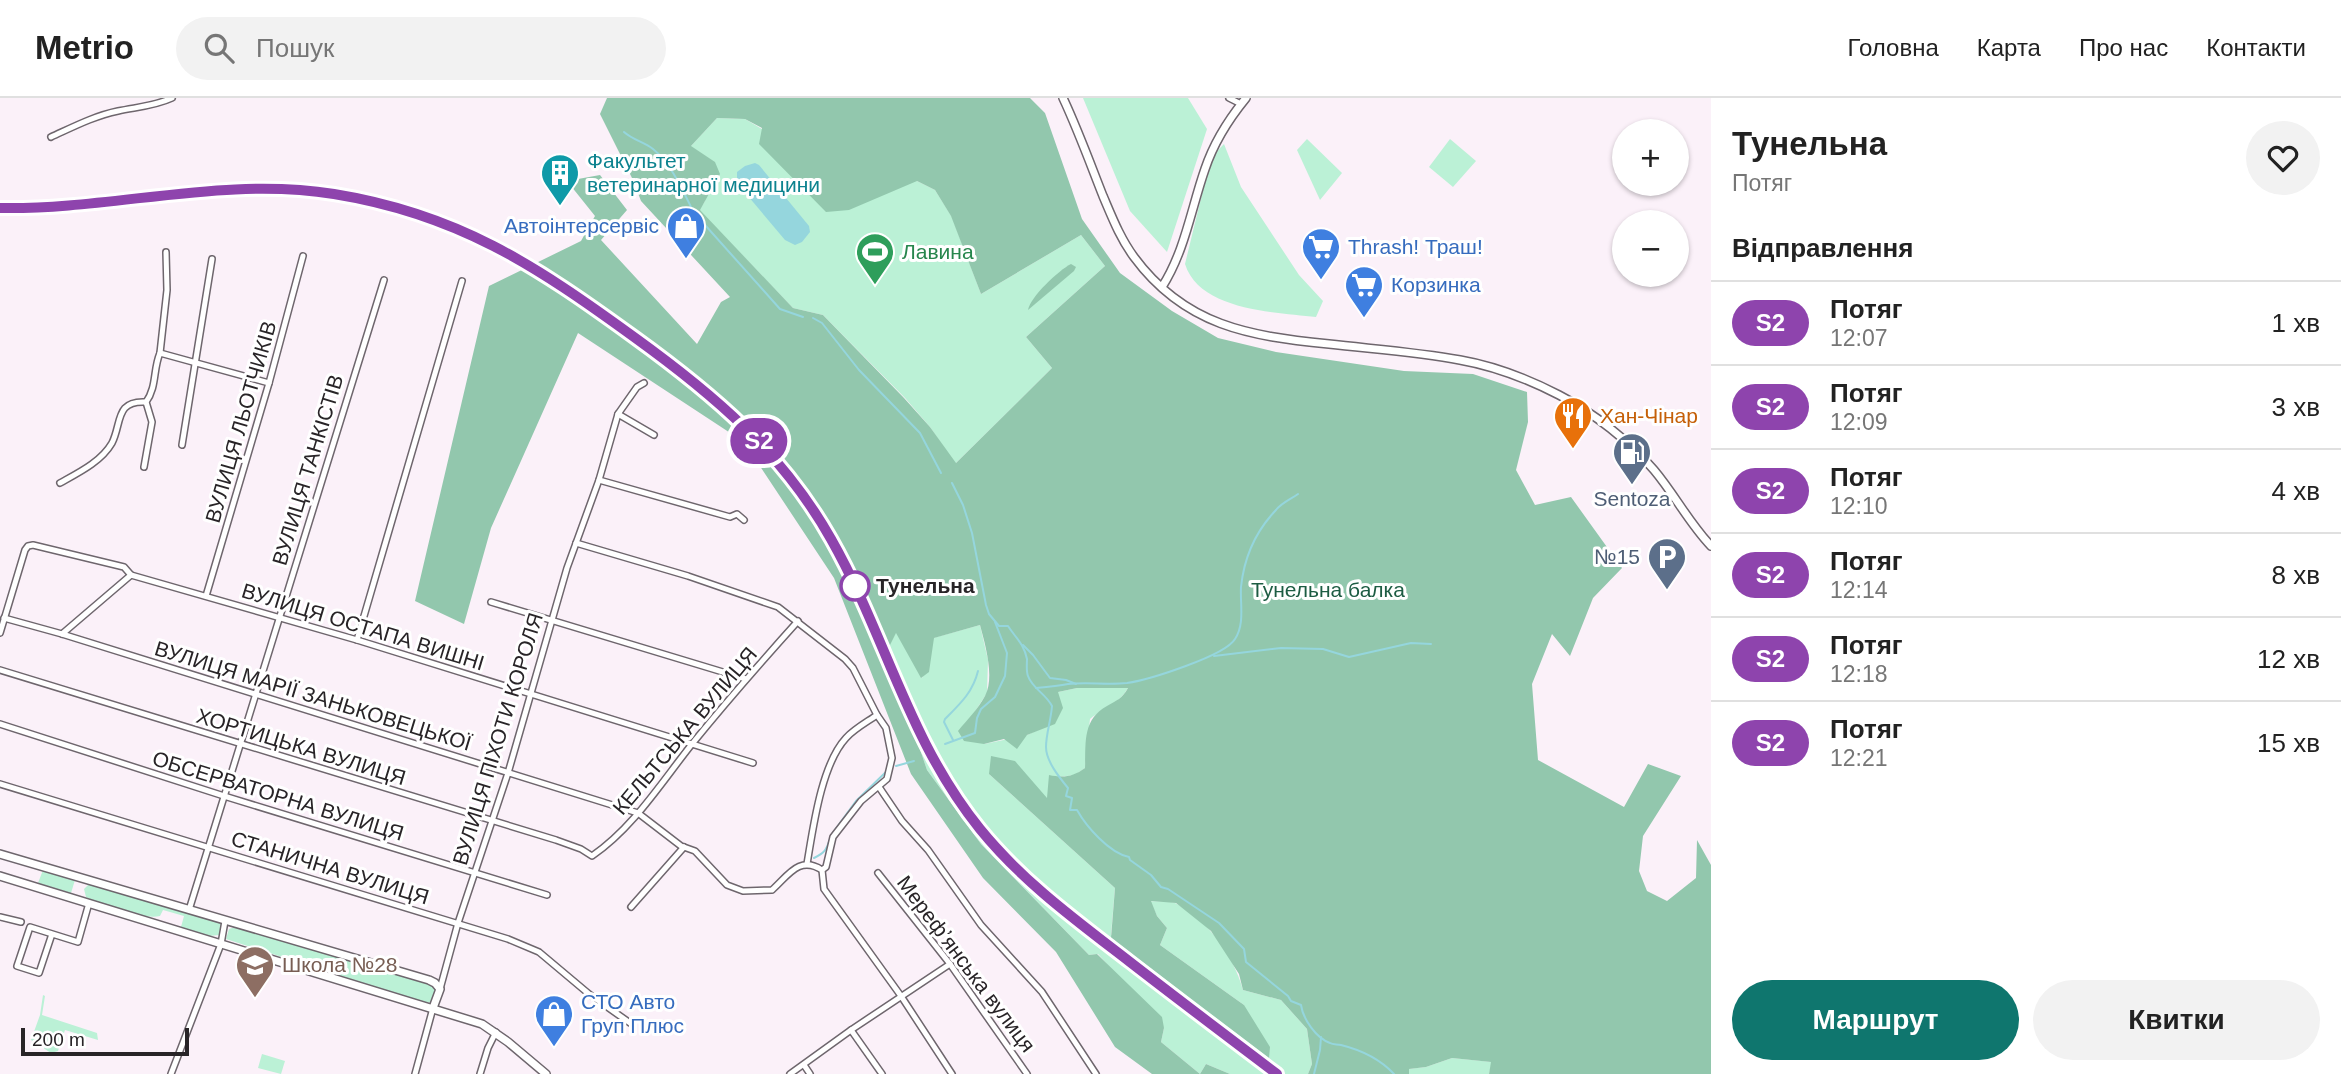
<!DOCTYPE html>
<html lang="uk">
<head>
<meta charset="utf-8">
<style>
  :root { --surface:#fff; --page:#f2f2f2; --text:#222; --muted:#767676; --line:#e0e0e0; --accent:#0f766e }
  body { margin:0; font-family:Helvetica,sans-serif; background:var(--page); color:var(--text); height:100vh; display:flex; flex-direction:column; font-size:26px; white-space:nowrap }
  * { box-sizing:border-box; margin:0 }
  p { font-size:23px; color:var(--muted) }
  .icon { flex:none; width:38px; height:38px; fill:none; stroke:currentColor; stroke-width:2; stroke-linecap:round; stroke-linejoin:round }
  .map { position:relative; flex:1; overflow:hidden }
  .side { display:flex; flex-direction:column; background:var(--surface); width:630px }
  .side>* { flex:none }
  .badge { padding:0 14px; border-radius:23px; font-size:24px; line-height:46px }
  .controls { position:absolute; left:1612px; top:21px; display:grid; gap:14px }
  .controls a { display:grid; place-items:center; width:77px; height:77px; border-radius:50%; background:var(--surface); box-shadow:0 2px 5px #0004; font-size:35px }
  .scale { position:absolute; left:21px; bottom:18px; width:168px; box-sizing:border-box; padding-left:7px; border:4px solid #282427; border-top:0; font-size:19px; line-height:24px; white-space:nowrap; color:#282427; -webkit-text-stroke:5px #fff; paint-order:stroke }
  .map>.badge { position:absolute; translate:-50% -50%; box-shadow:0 0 0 4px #fff }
  h2 { padding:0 21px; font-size:26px; line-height:63px }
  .round { display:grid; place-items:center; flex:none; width:74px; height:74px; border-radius:37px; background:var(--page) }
  .headline { display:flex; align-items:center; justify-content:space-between; height:119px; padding:0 21px }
  h1 { font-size:33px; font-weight:700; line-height:52px }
  .button { display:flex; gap:14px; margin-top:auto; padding:14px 21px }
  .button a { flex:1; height:80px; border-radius:42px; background:var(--accent); color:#fff; font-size:28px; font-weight:700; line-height:80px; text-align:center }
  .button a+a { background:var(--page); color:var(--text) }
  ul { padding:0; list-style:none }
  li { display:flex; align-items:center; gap:21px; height:84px; padding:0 21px; border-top:2px solid var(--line) }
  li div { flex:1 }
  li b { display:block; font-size:26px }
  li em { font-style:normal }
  li .badge { min-width:77px; font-weight:700; text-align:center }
  header { display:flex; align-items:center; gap:42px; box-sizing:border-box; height:98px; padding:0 35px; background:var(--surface); border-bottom:2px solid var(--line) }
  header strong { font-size:33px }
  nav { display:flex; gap:38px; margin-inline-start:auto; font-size:24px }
  .search { width:490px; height:63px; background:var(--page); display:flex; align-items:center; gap:18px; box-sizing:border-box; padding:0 24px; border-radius:38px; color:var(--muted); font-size:26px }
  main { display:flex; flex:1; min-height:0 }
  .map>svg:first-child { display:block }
  .green { fill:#bbf1d6 }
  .forest { fill:#92c7ad; fill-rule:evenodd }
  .water { fill:#95d6dd }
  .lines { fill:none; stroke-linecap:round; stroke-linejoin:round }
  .stream { stroke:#95d6dd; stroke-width:2 }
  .street-casing { stroke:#6e666d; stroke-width:8 }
  .secondary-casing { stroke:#6e666d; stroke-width:10 }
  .street { stroke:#fff; stroke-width:5 }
  .secondary { stroke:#fff; stroke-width:7 }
  .rail { stroke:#968f94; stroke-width:2; stroke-dasharray:12 12; stroke-linecap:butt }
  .line-casing { stroke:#fff; stroke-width:16 }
  .line { stroke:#8e44ad; stroke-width:10 }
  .stop-dot { fill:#fff; stroke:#8e44ad; stroke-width:3.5 }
  .labels { text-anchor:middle; stroke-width:6; stroke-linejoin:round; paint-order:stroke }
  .culture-label { font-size:21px; fill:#0d838f; stroke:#fff; text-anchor:start }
  .shop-label { font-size:21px; fill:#366cbe; stroke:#fff; text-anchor:start }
  .leisure-label { font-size:21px; fill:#27864d; stroke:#fff; text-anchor:start }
  .food-label { font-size:21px; fill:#c56008; stroke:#fff; text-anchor:start }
  .street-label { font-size:21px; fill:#282427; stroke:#fff }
  .service-label { font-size:21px; fill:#4e5e75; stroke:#fff }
  .stop-label { font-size:21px; font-weight:bold; fill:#282427; stroke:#fff; text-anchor:start }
  .park-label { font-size:21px; fill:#1d5c43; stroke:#fff }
  .education-label { font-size:21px; fill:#785e54; stroke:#fff; text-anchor:start }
</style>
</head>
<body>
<header>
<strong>Metrio</strong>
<div class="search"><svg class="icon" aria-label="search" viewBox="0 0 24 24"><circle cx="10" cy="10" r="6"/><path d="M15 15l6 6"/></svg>Пошук</div>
<nav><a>Головна</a><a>Карта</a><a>Про нас</a><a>Контакти</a></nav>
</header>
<main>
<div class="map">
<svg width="1711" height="976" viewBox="0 0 1711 976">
  <rect width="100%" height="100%" fill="#fbf1f9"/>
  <g class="green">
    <path d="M1083,0h105l19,31 -40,123 -37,-41z"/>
    <path d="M717,20l28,1 17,10 155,52 18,9 17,27 29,77 100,-59 24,31 -79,71 26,31 -97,96 -25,-37 -25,-29 -82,-83 -30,-7 -94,-98 6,-9 -15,-54z"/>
    <path d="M1307,41l35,34 -22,27 -23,-50z"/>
    <path d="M1450,41l26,22 -23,26 -24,-20z"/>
    <path d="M1224,46l17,43 58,88 24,26 -7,16c-41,-5 -116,-6 -131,-53l26,-107z"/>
    <path d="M980,527l8,35 -1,33 -13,20 10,31 43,-9 13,-6 18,-37 19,-4h51c-9,16 -23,19 -38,31l-5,49 -10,7 -16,2 -12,22 -58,-25 126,114 -4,47 133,70 -84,-60 7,-17 -10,-12 -7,-15c8,1 20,-1 27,3 32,17 57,53 66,86l38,10 26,29 5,35 -4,10h-78l-24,-10 -6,10 -39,-32 3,-14 -66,-74 -9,1 -108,-111 -54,-74 -41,-120 10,-18 26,46 8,-23 3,-17z"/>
    <path d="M43,772l32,10 -4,13 -33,-10z"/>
    <path d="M89,786l129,38 4,3 -3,10 -10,1 -28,-9 3,-11 -21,-6 -3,6c-18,4 -52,-11 -70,-17l-4,-2 -2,-8z"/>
    <path d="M235,829l191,56 7,4 2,5 -3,10 -8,1 -198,-64 3,-10z"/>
    <path d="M43,897l2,1 -3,19 55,18 1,7 -33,-10 -7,21 -7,2 -20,-13 9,-25z"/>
    <path d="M262,956l23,7 -4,13 -23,-6z"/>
    <path d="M1452,960l40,4 -3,12h-80l-1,-5 18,-2z"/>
  </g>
  <g class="forest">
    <path d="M607,0h423l15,15 37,106 38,54 52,38 46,27 58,14 128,19 69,3 54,18 1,30 -12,48 19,35 36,-8 51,71 -29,30 -23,58 -18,-22 -20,50 6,76 86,47 24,-43 33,12 -38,60 -4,35 8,20 20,10 29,-23 1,-38 14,25v209h-222l2,-12 -39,-4 -26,9 -17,2v5h-101l4,-10 -5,-35 -26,-29 -38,-10 -4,-16 -28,-43 -35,-28 -25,-2 6,15 10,12 -7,17 84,60 26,42 -1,11 -158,-120 4,-50 -126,-114 2,-18 24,5 32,37 2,-23c14,3 24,2 36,-7 1,-25 -3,-48 22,-62 10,-6 15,-7 21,-18h-51l-19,4 5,16 -8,16 -28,11 -10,14 -13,-10 -20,5 -20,-3 -6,-10c9,-11 20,-22 27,-35 10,-19 0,-52 -5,-71l-46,13 -5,34 -8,6 -25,-45 -9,18 40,119 54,74 108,111 8,-1 65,63 2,11 -3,14 39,32 6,-10 24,10h-78l-37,-27 -59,-95 -73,-74 -72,-104 -77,-196 -90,-136 -166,-109 -87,195 -27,96 -49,-23 74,-315 92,-45 14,-25 -28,-35 33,-6 27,35 -26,30 96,104 24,-42 9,-5 -89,-96 -8,-21 -33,-66zM717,20l28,1 17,9 -3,16 67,68 23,-2 68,-29 18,9 16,26 30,78 100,-59 24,31 -79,71 26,31 -96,95 -26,-36 -26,-29 -81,-83 -30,-7 -93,-98 20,-36 -5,-12 -24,-16z"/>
    <path d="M1071,166l5,3 -2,4 -46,39c2,-13 31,-40 43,-46z"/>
  </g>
  <path class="water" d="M755,65l4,2 50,61 1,6 -8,10 -7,3 -10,-5 -48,-57v-11l8,-6z"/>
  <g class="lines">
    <g class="stream">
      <path d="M624,34c9,8 20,10 29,17 18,14 30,42 40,62"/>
      <path d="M697,118l83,93 23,8"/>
      <path d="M813,220l9,5 37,47 61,63 21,40"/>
      <path d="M952,385l11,22 9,28 14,72 3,9 10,12h9c7,11 16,18 19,33 0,5 -1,12 1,17 4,12 18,18 24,30 -1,14 -6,28 -6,41 0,14 13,30 22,41l-2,8 6,2 -2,12h7c9,16 32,43 52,47l1,3 21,15 10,12 7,2 51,34 25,26 2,13 42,34 3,5 10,4c2,14 15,33 29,38 3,2 7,1 11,2 20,5 39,14 53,29"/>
      <path d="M1023,547l10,10 17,23 16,2 10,4"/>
      <path d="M1214,558l67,-8 42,1 26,8 62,-14 20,1"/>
      <path d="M1036,590c11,-1 22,-2 32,-4 19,-2 40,1 59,-1 21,-3 98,-27 108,-44 10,-15 5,-35 6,-52 3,-29 15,-56 35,-77 5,-7 15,-11 22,-16"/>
      <path d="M953,642l-9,-18 1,-3c15,-15 28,-27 33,-48"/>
      <path d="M945,646l30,-11 2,-15 4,-9 14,-12 10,-21 2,-23 -12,-31"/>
      <path d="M896,668l18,-5"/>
      <path d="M832,736l24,-33 32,-31"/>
      <path d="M814,760c10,-5 12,-7 16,-19"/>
      <path d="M1314,976l6,-24 1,-13"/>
    </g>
    <defs>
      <g id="street">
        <path d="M1229,0l12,6"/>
        <path d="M51,39c22,-10 43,-21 67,-26 19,-4 37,-5 54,-13"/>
        <path d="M160,255l109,30"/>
        <path d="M618,316l36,21"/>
        <path d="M182,347l30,-186"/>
        <path d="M144,369l8,-45 -6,-20c11,-15 7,-33 14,-49l7,-63 -1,-38"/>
        <path d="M599,382l131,37 7,-3 7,6"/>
        <path d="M60,385c18,-10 41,-21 52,-40 10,-20 3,-43 34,-41"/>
        <path d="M576,445l112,33 90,31 67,52 8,9 24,47 9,13 6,30 -5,21 -26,22 -28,36 -7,30 -4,3 2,19 77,107 51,78"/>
        <path d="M206,498l63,-213 34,-127"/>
        <path d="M491,504l255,77"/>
        <path d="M4,520l58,16 576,179 43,33 14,5 32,34 16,6 29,-1c16,-14 27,-35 50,-20"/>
        <path d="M0,535l25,-83 3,-4 5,-1 91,22 7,8"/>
        <path d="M62,536l69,-59 226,65 396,123"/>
        <path d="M357,542l105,-359"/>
        <path d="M0,572l556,170 25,9 11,7c41,-28 69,-73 100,-112 34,-42 70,-83 106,-123"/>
        <path d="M0,626l224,72 323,99"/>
        <path d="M0,686c169,53 339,102 508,155l31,13 50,42 41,29"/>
        <path d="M879,689l23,34 26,29 53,75 61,67 54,82"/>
        <path d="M807,766c6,-35 14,-99 39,-126 8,-9 21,-16 31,-23"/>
        <path d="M878,775l72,91 77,110"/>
        <path d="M631,809l53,-60"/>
        <path d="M189,812l195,-630"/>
        <path d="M0,819l21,5"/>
        <path d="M52,836l-13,39 -22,-7 13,-39 48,15 11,-39"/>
        <path d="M440,891l18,-66 50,-150 59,-205 32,-88 19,-66 19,-27 7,-4"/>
        <path d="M851,932l31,44"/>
        <path d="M804,967l6,9"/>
        <path d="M171,976l50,-130 4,-23"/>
        <path d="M415,976l18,-66"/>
        <path d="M480,976l8,-26 8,-16"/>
        <path d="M790,976l61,-44 99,-66"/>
      </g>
      <g id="secondary">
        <path d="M1063,0c15,32 27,65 40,98 9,21 17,42 31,61 51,69 115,79 195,87 43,5 88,8 131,16 34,6 68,19 99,35 35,18 70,46 95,75 21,25 35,53 57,76"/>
        <path d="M1162,189c23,-36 29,-78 43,-118 9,-27 23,-49 41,-71"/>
        <path d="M0,756l429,126 6,3 5,6 -7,19"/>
        <path d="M0,778l482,148 26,18 38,32"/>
      </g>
    </defs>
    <use href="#street" class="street-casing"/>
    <use href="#secondary" class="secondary-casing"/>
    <use href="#street" class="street"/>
    <use href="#secondary" class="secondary"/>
    <path class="rail" d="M0,110c112,2 222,-32 334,-14 122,19 196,68 293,138 80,58 155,119 204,207 52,90 75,193 139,277 44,59 102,102 160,146 49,38 98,75 147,112"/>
  </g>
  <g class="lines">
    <defs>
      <path id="line" d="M0,110c112,2 222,-32 334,-14 124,20 201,71 300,143 79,57 148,115 197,202 55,97 77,201 149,290 43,53 97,92 150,133 49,38 98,75 147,112"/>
    </defs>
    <use href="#line" class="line-casing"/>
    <use href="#line" class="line"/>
  </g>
  <defs>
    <symbol id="building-pin" viewBox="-11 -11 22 30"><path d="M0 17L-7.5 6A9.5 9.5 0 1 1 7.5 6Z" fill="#0f9aa8" stroke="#fff"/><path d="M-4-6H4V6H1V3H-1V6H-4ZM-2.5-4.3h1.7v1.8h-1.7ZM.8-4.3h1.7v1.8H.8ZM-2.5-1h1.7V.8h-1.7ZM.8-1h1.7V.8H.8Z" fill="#fff"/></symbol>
    <symbol id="shop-pin" viewBox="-11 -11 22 30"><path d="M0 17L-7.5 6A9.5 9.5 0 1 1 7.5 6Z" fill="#3f7fe0" stroke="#fff"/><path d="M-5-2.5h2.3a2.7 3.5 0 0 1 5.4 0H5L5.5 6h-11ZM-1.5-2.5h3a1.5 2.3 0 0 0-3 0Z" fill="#fff"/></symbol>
    <symbol id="supermarket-pin" viewBox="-11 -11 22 30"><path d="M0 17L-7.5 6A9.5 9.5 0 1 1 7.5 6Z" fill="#3f7fe0" stroke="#fff"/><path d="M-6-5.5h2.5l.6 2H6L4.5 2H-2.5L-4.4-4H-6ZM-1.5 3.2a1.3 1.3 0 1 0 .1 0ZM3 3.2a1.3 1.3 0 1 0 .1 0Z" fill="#fff"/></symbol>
    <symbol id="stadium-pin" viewBox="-11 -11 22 30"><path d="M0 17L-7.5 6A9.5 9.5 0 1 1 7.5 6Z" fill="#2e9e5b" stroke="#fff"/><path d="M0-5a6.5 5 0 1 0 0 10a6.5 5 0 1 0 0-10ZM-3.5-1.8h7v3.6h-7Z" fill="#fff"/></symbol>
    <symbol id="restaurant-pin" viewBox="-11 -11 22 30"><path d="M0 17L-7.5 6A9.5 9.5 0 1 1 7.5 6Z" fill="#e8710a" stroke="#fff"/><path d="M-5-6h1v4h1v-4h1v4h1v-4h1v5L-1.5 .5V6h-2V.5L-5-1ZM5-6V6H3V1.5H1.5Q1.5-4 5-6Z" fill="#fff"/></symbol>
    <symbol id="fuel-pin" viewBox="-11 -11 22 30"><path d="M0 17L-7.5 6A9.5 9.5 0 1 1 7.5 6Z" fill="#5c6f8a" stroke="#fff"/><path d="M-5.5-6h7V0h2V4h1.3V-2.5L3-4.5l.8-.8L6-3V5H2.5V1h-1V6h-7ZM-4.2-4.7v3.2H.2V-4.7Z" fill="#fff"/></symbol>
    <symbol id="parking-pin" viewBox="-11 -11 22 30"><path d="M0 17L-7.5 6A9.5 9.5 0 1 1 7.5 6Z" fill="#5c6f8a" stroke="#fff"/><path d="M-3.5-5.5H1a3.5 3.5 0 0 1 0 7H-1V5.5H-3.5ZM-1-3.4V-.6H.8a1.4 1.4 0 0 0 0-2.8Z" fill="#fff"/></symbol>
    <symbol id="school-pin" viewBox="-11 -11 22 30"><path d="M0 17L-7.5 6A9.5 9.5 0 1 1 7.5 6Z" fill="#8d6e63" stroke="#fff"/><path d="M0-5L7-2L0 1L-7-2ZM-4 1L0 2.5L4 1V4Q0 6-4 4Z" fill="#fff"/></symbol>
  </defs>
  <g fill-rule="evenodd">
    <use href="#building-pin" x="538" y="53" width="44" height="60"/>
    <use href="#shop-pin" x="664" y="106" width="44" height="60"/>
    <use href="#supermarket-pin" x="1299" y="127" width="44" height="60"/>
    <use href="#stadium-pin" x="853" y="132" width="44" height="60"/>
    <use href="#supermarket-pin" x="1342" y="165" width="44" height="60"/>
    <use href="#restaurant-pin" x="1551" y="296" width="44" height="60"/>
    <use href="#fuel-pin" x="1610" y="332" width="44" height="60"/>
    <use href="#parking-pin" x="1645" y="437" width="44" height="60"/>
    <use href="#school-pin" x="233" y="845" width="44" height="60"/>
    <use href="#shop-pin" x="532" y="894" width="44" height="60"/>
  </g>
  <circle class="stop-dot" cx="855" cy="488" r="14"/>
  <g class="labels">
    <g class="culture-label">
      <text x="587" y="70">Факультет<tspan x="587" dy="24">ветеринарної медицини</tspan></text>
    </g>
    <g class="shop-label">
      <text x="659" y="135" text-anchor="end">Автоінтерсервіс</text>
      <text x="1348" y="156">Thrash! Траш!</text>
      <text x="1391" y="194">Корзинка</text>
      <text x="581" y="911">СТО Авто<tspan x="581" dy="24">Груп Плюс</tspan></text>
    </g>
    <g class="leisure-label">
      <text x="902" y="161">Лавина</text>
    </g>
    <g class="food-label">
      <text x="1600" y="325">Хан-Чінар</text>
    </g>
    <g class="street-label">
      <text transform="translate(241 324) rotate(-74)" y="7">ВУЛИЦЯ ЛЬОТЧИКІВ</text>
      <text transform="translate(308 372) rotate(-73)" y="7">ВУЛИЦЯ ТАНКІСТІВ</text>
      <text transform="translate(363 529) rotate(17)" y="7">ВУЛИЦЯ ОСТАПА ВИШНІ</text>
      <text transform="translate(313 598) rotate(17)" y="7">ВУЛИЦЯ МАРІЇ ЗАНЬКОВЕЦЬКОЇ</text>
      <text transform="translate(685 633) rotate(-50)" y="7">КЕЛЬТСЬКА ВУЛИЦЯ</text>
      <text transform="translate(498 641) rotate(-73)" y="7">ВУЛИЦЯ ПІХОТИ КОРОЛЯ</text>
      <text transform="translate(301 649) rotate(17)" y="7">ХОРТИЦЬКА ВУЛИЦЯ</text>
      <text transform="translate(278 698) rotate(17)" y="7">ОБСЕРВАТОРНА ВУЛИЦЯ</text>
      <text transform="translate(330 770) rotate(17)" y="7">СТАНИЧНА ВУЛИЦЯ</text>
      <text transform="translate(966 866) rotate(53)" y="7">Мерефʼянська вулиця</text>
    </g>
    <g class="service-label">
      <text x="1632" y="408">Sentoza</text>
      <text x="1640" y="466" text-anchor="end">№15</text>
    </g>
    <g class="stop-label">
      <text x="876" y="495">Тунельна</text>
    </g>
    <g class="park-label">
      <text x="1328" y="499">Тунельна балка</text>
    </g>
    <g class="education-label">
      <text x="282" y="874">Школа №28</text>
    </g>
  </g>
</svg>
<div class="controls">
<a>+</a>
<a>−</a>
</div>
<div class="scale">200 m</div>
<b class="badge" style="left:759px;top:343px;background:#8e44ad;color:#fff">S2</b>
</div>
<section class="side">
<div class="headline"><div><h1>Тунельна</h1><p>Потяг</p></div><a class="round"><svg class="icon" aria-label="heart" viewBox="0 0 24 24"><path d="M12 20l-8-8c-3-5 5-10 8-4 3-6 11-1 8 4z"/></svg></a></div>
<h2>Відправлення</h2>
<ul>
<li><span class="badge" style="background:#8e44ad;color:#fff">S2</span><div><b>Потяг</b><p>12:07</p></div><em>1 хв</em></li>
<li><span class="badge" style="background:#8e44ad;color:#fff">S2</span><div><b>Потяг</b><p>12:09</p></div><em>3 хв</em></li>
<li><span class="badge" style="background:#8e44ad;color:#fff">S2</span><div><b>Потяг</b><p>12:10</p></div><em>4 хв</em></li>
<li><span class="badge" style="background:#8e44ad;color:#fff">S2</span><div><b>Потяг</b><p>12:14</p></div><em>8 хв</em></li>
<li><span class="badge" style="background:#8e44ad;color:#fff">S2</span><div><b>Потяг</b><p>12:18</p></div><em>12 хв</em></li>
<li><span class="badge" style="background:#8e44ad;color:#fff">S2</span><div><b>Потяг</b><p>12:21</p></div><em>15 хв</em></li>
</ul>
<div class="button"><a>Маршрут</a><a>Квитки</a></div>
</section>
</main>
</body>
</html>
